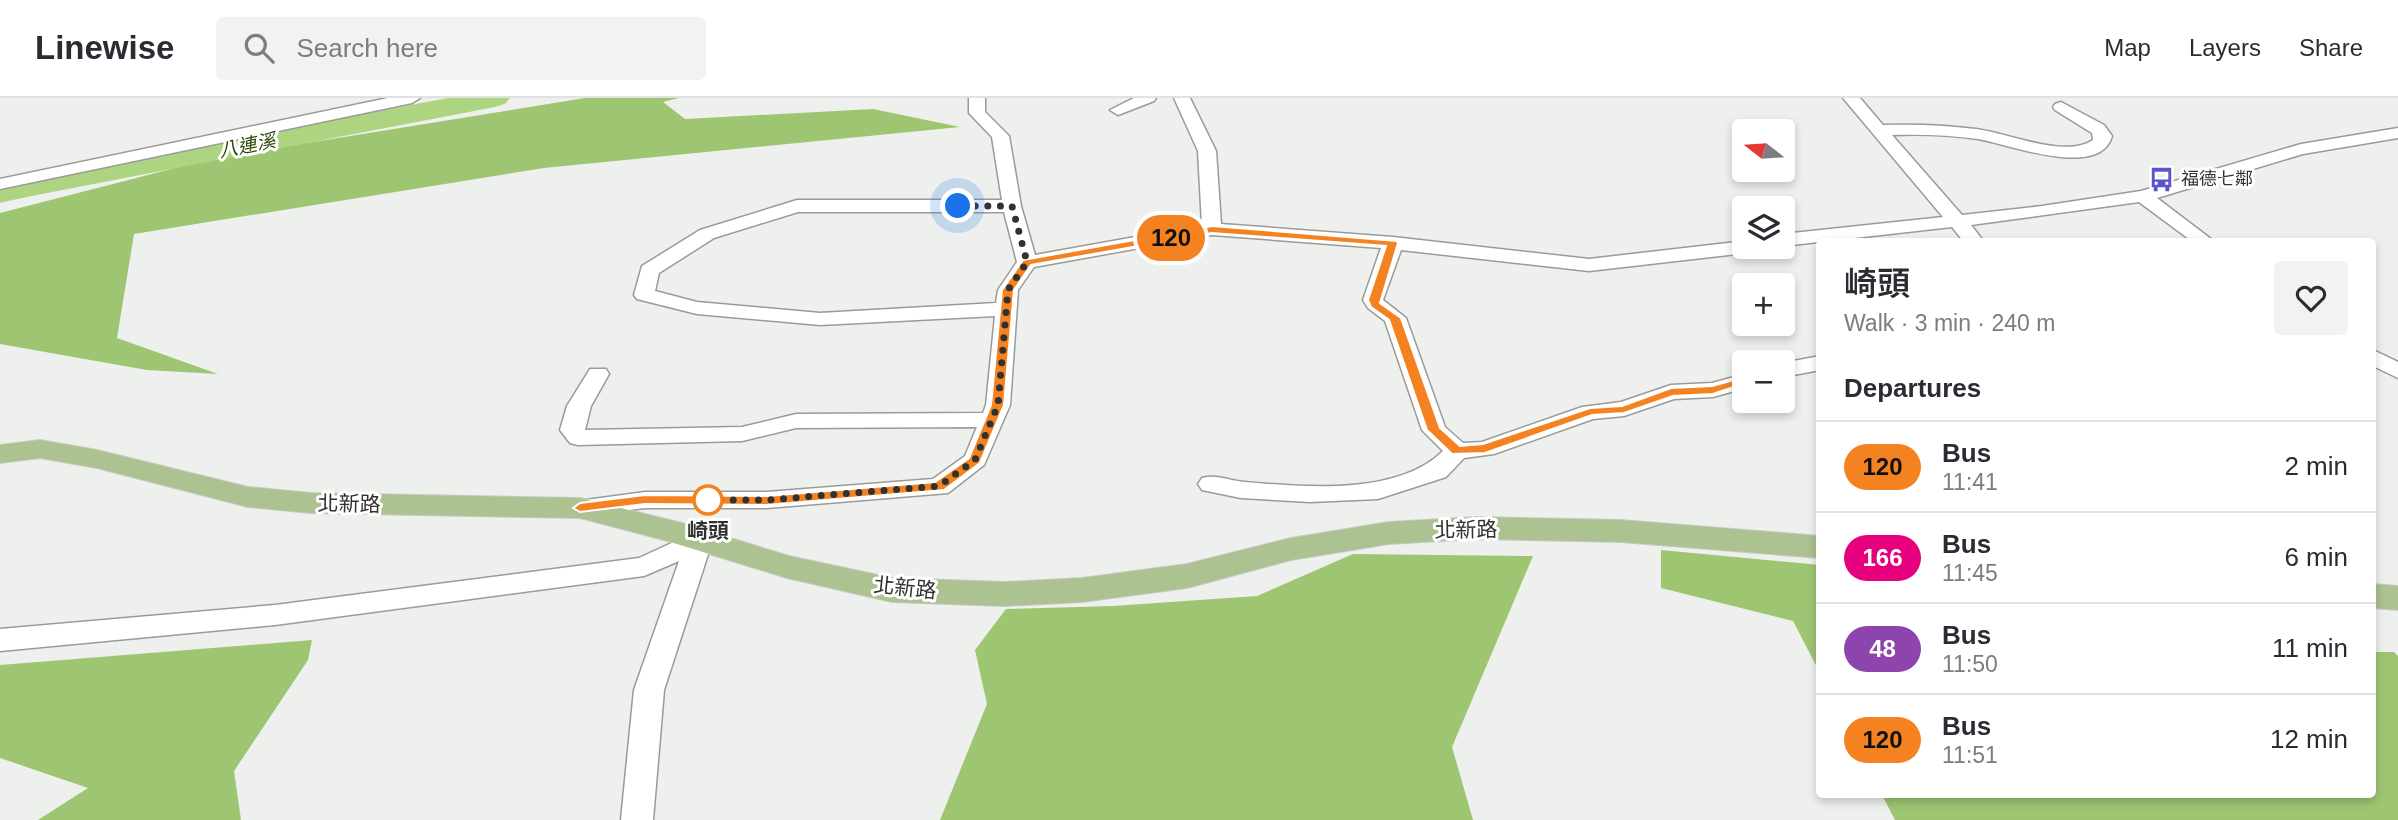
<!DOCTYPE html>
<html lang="en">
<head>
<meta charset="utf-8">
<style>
  :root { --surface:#fff; --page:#f2f2f3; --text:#2b2b33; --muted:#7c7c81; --line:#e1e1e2 }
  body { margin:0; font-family:Helvetica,"Noto Sans TC",sans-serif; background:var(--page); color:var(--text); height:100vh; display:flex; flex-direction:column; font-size:26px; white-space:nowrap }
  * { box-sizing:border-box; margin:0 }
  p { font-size:23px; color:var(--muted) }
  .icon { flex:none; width:38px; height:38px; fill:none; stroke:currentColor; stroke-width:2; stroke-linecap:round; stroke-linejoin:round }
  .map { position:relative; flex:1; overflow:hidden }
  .panel { position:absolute; left:1816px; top:140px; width:560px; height:560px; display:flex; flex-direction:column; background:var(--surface); border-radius:7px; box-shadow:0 4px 10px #0003 }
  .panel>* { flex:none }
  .badge { padding:0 14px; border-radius:23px; font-size:24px; line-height:46px }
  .needle { width:46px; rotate:287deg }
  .buttons { position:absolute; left:1732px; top:21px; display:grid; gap:14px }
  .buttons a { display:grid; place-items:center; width:63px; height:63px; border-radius:7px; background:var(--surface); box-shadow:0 4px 10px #0003; font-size:35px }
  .you { position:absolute; width:35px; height:35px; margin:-18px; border:5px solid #fff; border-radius:50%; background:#1a73e8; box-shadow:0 0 0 10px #1a73e833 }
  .map>.badge { position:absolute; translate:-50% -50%; box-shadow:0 0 0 4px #fff }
  h2 { padding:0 28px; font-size:26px; line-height:63px }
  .round { display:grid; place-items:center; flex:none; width:74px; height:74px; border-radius:7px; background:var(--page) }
  .summary { display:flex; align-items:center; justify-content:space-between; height:119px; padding:0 28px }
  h1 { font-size:33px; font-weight:600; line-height:52px }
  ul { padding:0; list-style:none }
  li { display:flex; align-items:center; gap:21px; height:91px; padding:0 28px; border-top:2px solid var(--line) }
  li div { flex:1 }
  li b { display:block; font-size:26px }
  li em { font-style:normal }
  li .badge { min-width:77px; font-weight:700; text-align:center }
  header { display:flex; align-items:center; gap:42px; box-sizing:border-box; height:98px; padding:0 35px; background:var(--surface); border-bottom:2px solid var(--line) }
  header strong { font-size:33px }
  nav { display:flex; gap:38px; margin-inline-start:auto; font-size:24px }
  .search { width:490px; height:63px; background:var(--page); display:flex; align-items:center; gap:18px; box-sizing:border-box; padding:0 24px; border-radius:7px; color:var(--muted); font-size:26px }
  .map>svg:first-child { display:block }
  .green { fill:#c0daa4 }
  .forest { fill:#9ec572 }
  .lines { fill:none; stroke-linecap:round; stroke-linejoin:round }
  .river { fill:#add581; fill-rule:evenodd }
  .minor-casing { stroke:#9a9b98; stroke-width:3 }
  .major-casing { stroke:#c9cac9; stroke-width:2 }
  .minor { fill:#fff; fill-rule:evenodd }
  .major { fill:#acc290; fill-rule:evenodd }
  .line { fill:#f58220; stroke:#fff; stroke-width:2 }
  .walk { stroke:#313230; stroke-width:7; stroke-dasharray:0 12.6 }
  .stop-dot { fill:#fff; stroke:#f58220; stroke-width:3.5 }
  .labels { text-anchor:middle; stroke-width:6; stroke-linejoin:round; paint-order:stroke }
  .far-poi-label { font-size:18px; fill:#313230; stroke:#fff; text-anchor:start }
  .far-water-label { font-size:19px; font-style:italic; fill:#2e4608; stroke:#fff }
  .street-label { font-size:21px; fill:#313230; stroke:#fff }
  .stop-label { font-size:21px; font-weight:bold; fill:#313230; stroke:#fff }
</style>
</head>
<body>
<header>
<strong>Linewise</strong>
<div class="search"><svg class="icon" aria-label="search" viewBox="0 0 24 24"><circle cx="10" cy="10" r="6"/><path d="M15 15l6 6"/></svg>Search here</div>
<nav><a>Map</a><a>Layers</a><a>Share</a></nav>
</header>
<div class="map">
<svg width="2398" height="722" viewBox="0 0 2398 722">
  <rect width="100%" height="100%" fill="#eef0ed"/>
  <path class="green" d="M127,64l-5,14 -122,27v-16z"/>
  <g class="forest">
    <path d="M585,0h94l-16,4 22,17 188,-10 87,18 -416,41 -410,66 -17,104 101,36 -71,-4 -147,-26v-131l214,-55z"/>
    <path d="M1661,452l159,15v108l-27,-52 -132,-33z"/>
    <path d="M1353,456l180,2 -81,191 21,73h-533l47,-116 -12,-54 31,-41 107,-3 144,-10z"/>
    <path d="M312,542l-4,20 -74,111 7,49h-203l50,-32 -88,-30v-93z"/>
    <path d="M2373,554h21l4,4v164h-503l-13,-25 491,-1z"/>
  </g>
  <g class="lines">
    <path class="river" d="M448,0h62l-5,6 -10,3 -495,95v-20z"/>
    <defs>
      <g id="minor">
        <path d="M388,0h32l-8,5 -412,86v-10z"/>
        <path d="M969,0h16v14l24,24 12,70 14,49 167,-30 -4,-74 -24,-53h16l26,53 5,73 172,13 196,22 156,-18v6h11l-10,6 -157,18 -188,-21 -18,50 23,18 39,109 18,16 19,-1 100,-35 39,-5 50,-17 41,-2 33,-9v14l-32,9 -39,2 -50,17 -31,3 -99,35 -30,4 -18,19 -68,22 -68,3 -69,-4 -39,-8 -4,-6 4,-6c15,-4 28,3 43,4 60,5 152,14 198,-31l-21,-21 -37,-109 -17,-13 -5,-8 18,-52 -169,-13 -178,32 -16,23 -8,115 -26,60 -36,28 -181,15h-122l-65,8 -9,-2 -4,-6 4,-6 74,-10h122l166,-13 32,-23 12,-29 -181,1 -54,13 -164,4 -8,-2 -10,-13 7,-24 23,-37h16l3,5 -18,32 -6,24 157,-3 54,-13 187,-1 3,-8 9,-89 -175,9 -123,-11 -60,-15 -3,-4 8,-29 58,-36 97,-30h205l-10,-63 -23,-24zM798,114h206l13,50 -19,28 -2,13 -176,10 -123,-11 -42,-11 4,-18 55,-35z"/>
        <path d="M1134,0h22l-2,3 -36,14 -8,-5z"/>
        <path d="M1843,0h17l23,27c31,-1 62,0 93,4 33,4 88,30 117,11l-1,-7 -37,-23 -2,-3 2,-3 6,-2 43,23 8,11c-12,44 -104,8 -134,3 -28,-4 -58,-5 -86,-4l70,80 80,-9 99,-15 160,-47 97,-16v10l-95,16 -146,44 58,44h-22l-54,-40 -168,23 13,17h-20l-12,-15 -169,19v-12l160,-17z"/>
        <path d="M2373,252l25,12v16l-25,-12z"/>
        <path d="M1820,258v14l-37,7v-14z"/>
        <path d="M700,432l9,3 4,6 -49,151 -11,130h-32l13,-130 45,-129 -35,15 -369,49 -275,26v-22l275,-24 364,-47z"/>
      </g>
      <g id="major">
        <path d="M40,342l57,10 151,37 63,6 269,5 102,25 107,33 103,22 112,4 78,-4 105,-14 104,-26 98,-16 87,-5 145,3 199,16v22l-199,-16 -145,-3 -87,5 -98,16 -104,28 -105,14 -78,4 -112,-4 -105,-24 -123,-38 -84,-22 -269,-5 -63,-6 -151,-39 -57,-10 -40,5v-18z"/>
        <path d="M2373,486l25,2v24l-25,-2z"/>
      </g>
    </defs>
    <use href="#minor" class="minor-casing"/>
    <use href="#major" class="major-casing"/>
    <use href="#minor" class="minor"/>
    <use href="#major" class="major"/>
  </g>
  <path class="line" d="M1212,128l185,15 1,2 -18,60 21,15 39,110 20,18 23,-2 107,-36 32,-2 49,-18 41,-2 33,-9 6,4 -38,13 -40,2 -49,17 -32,2 -107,38 -33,1 -25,-24 -38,-110 -18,-13 -3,-7 18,-54 -174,-13 -181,32 -17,25 -10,115 -24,58 -36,27 -177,15 -122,-1 -65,8 -7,-4 7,-5 65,-8 122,1 168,-14 34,-24 22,-53 11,-115 21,-30z"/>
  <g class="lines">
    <path class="walk" d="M708,402h59l172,-14 36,-26 23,-55 10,-115 19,-28 -15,-56h-54"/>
  </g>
  <defs>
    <symbol id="bus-bare" viewBox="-9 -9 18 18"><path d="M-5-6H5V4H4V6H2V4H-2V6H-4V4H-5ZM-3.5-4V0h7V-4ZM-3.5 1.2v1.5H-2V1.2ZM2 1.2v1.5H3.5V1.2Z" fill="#5855cd" stroke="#fff" stroke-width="2.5" paint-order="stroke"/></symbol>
  </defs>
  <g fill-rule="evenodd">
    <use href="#bus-bare" x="2144" y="64" width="35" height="35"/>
  </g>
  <circle class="stop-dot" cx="708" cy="402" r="14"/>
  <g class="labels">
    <g class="far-poi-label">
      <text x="2181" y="87">福德七鄰</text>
    </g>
    <g class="far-water-label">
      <text transform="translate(247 47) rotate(-11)" y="7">八連溪</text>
    </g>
    <g class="street-label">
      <text transform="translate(349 406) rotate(1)" y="7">北新路</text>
      <text transform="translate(1466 432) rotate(-1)" y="7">北新路</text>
      <text transform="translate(905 490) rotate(6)" y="7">北新路</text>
    </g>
    <g class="stop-label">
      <text x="708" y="440">崎頭</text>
    </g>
  </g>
</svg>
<div class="buttons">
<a><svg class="needle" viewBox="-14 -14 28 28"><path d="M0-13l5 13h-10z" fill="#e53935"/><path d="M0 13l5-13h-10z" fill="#7c7c81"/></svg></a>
<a><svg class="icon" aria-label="layers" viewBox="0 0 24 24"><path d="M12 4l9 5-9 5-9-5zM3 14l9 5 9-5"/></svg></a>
<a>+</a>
<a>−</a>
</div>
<div class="you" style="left:958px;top:108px"></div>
<b class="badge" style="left:1171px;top:140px;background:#f58220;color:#111">120</b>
<section class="panel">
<div class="summary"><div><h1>崎頭</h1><p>Walk · 3 min · 240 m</p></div><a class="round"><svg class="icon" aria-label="heart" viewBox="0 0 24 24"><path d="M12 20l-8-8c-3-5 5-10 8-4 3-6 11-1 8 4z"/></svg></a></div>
<h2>Departures</h2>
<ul>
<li><span class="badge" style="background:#f58220;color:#111">120</span><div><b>Bus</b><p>11:41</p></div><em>2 min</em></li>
<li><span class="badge" style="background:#e6007e;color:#fff">166</span><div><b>Bus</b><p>11:45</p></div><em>6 min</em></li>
<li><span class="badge" style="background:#8e44ad;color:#fff">48</span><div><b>Bus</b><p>11:50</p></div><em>11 min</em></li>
<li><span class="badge" style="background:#f58220;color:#111">120</span><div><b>Bus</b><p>11:51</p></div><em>12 min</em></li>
</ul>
</section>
</div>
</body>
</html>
